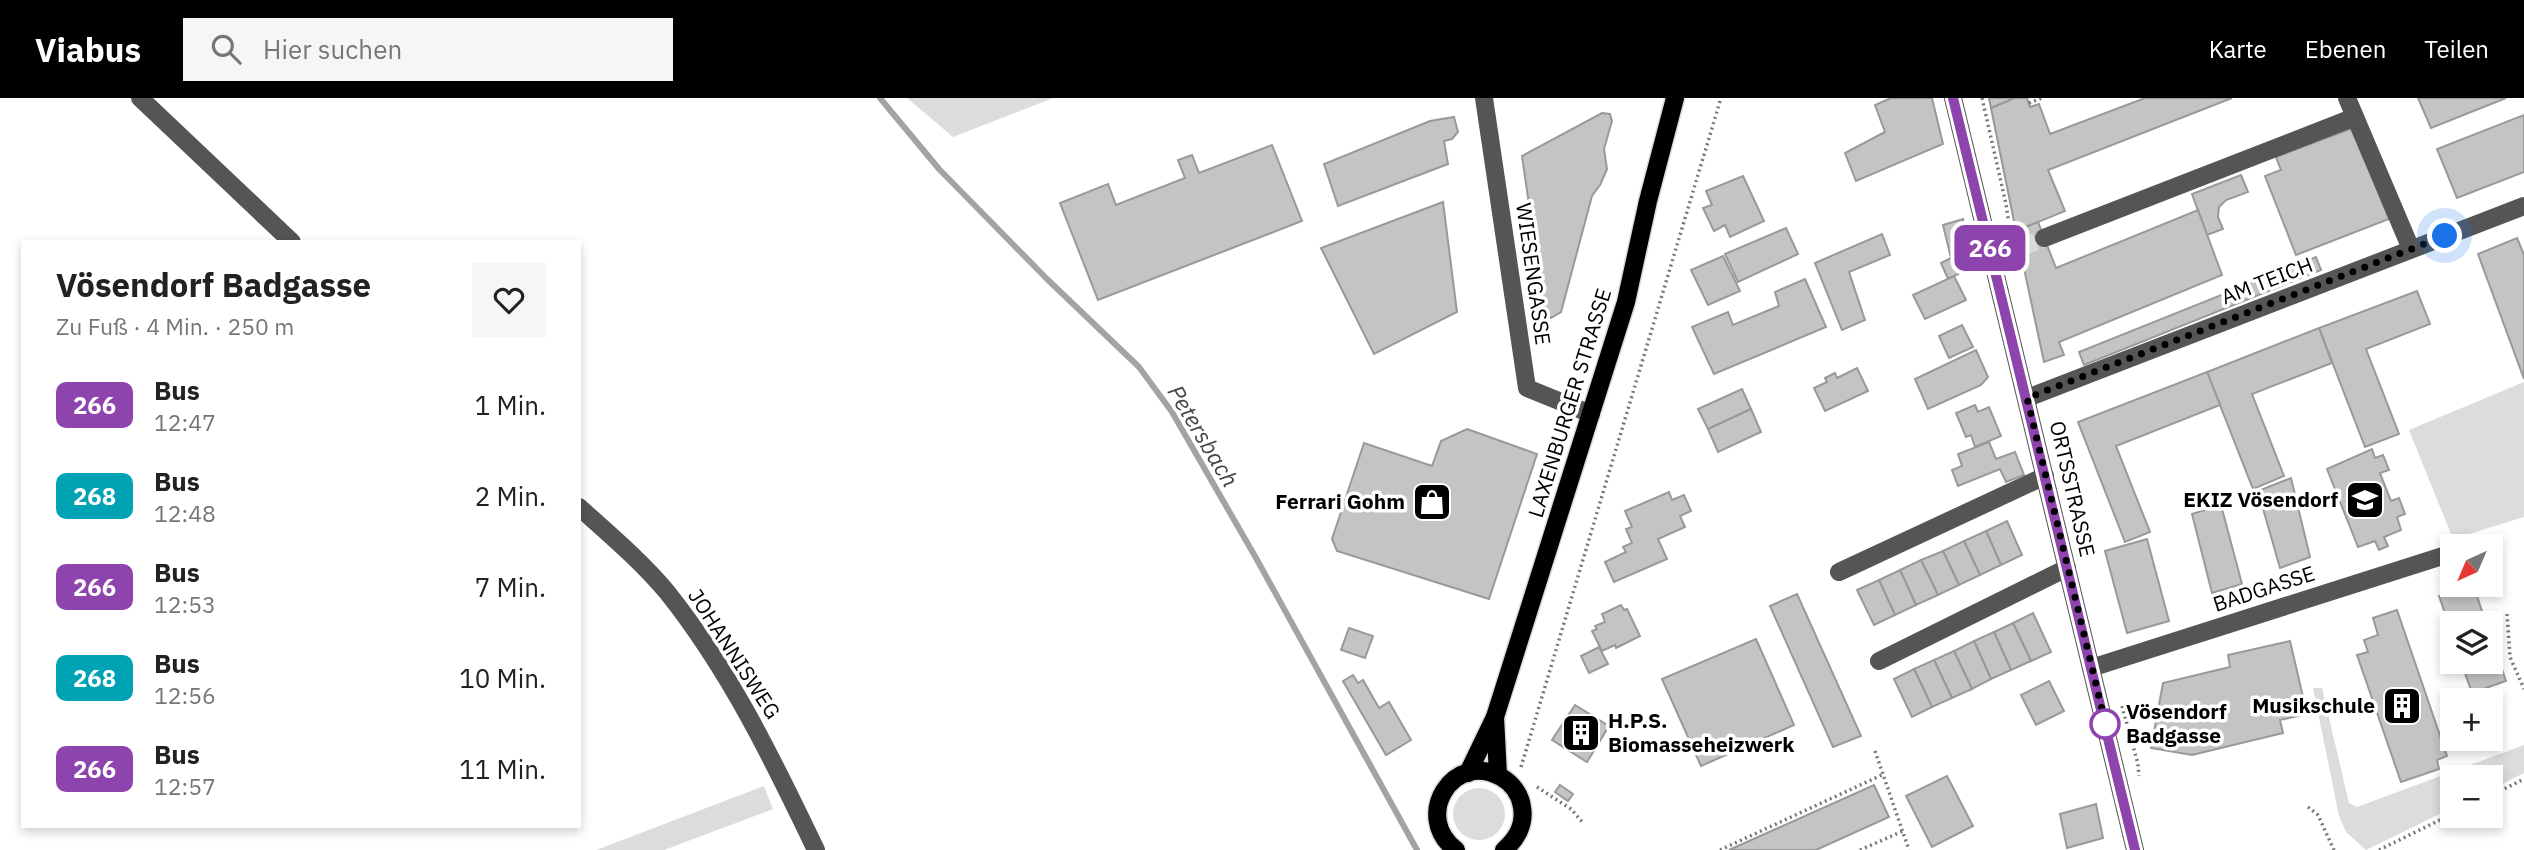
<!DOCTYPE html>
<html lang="de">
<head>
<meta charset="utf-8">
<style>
  :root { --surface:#fff; --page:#f6f6f6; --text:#222; --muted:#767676; --accent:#000 }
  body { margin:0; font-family:"IBM Plex Sans",sans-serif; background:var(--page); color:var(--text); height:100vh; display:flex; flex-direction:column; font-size:26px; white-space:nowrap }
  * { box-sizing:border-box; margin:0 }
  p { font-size:23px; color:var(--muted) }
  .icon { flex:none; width:38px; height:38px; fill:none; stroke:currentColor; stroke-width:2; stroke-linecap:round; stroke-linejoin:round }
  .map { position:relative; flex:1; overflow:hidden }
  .drawer { position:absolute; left:21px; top:142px; width:560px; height:588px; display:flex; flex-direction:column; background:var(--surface); border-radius:0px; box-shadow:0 4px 10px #0003 }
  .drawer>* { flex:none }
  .badge { padding:0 14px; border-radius:10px; font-size:24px; line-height:46px }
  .needle { width:46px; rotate:224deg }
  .tools { position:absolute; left:2440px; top:436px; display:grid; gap:14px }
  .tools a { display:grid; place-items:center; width:63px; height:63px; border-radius:0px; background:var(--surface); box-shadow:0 4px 10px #0003; font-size:35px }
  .you { position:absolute; width:35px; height:35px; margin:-18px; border:5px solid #fff; border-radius:50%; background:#1a73e8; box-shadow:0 0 0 10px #1a73e833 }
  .map>.badge { position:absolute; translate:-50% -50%; box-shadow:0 0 0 4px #fff }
  .round { display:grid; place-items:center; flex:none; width:74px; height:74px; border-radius:0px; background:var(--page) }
  .headline { display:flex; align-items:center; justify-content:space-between; height:119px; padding:0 35px }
  h1 { font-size:33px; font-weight:700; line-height:52px }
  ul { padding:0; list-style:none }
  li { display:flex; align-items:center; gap:21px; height:91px; padding:0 35px }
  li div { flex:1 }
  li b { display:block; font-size:26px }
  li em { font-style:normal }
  li .badge { min-width:77px; font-weight:700; text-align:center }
  header { display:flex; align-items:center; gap:42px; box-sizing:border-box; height:98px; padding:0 35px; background:var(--accent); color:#fff }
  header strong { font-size:33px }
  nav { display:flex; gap:38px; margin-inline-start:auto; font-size:24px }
  .search { width:490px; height:63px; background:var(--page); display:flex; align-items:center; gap:18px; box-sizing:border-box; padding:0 24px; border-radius:0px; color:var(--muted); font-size:26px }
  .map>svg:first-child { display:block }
  .green { fill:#dcdcdc }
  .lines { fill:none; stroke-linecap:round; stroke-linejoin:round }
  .stream { stroke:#a3a3a3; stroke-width:6 }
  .building { fill:#c4c4c4; stroke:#999; stroke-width:2 }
  .minor-tunnel { stroke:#d9d9d9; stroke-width:18; stroke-dasharray:18 9; stroke-linecap:butt }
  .major-casing { stroke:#dbdbdb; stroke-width:21 }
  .path { stroke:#777; stroke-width:3.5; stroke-dasharray:2 3.5; stroke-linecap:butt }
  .minor { stroke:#555; stroke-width:18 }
  .major { stroke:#000; stroke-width:18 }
  .line-casing { stroke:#fff; stroke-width:16 }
  .line { stroke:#8e44ad; stroke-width:10 }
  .walk { stroke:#000; stroke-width:7; stroke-dasharray:0 12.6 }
  .stop-dot { fill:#fff; stroke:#8e44ad; stroke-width:3.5 }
  .labels { text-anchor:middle; stroke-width:7; stroke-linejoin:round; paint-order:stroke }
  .street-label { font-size:21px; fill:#000; stroke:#fff }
  .poi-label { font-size:21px; font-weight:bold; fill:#000; stroke:#fff; text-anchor:end }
  .stop-label { font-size:21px; font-weight:bold; fill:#000; stroke:#fff; text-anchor:start }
  .water-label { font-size:23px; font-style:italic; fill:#444; stroke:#fff }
</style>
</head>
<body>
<header>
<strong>Viabus</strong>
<div class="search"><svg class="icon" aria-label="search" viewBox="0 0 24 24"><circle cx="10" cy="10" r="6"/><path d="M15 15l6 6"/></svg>Hier suchen</div>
<nav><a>Karte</a><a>Ebenen</a><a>Teilen</a></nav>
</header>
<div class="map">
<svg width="2524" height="752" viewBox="0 0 2524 752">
  <rect width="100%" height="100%" fill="#fff"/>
  <g class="green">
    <path d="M907,0h146l-100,39z"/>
    <path d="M2524,284v135l-71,22 -44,-109z"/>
    <path d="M2313,590h9l27,115 8,4 167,-62v28l-34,17v-13h-38v31l-86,42 -20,-18 -7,-16z"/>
    <path d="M764,688l9,23 -109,41h-68z"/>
    <circle cx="1479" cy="716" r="26"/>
  </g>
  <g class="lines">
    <path class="stream" d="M880,0l59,71 108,110 92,88 33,45 84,146 161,292"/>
  </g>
  <g class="building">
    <path d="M1891,0h41l11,46 -87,37 -11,-28 40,-21 -10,-27z"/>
    <path d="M1989,0h26l-24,10z"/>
    <path d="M2015,0h12l3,9 9,-3 11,30 95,-36h87l-184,72 17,41 -49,20 -25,-123z"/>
    <path d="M2418,0h88l-75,30z"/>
    <path d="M1602,15l8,1 2,7 -8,28 3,20 -7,16 -8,11 -31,116 -10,6 -7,-9 -22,-153z"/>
    <path d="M2524,17v57l-67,26 -20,-49z"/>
    <path d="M1454,19l4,15 -6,7 -8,2 4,23 -110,42 -14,-42 106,-43z"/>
    <path d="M2353,30l36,91 -93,36 -31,-79 16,-6 -5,-13z"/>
    <path d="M1272,47l30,76 -204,79 -38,-97 48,-19 8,21 69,-27 -7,-18 14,-5 7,18z"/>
    <path d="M2241,77l7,17 -22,8 -7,7 -1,10 5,12 -16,6 -15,-41z"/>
    <path d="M1743,78l21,45 -34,16 -5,-12 -11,6 -11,-23 9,-3 -6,-14z"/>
    <path d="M1443,104l14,110 -83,42 -53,-106z"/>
    <path d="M2198,112l24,65 -163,67 5,13 -20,7 -28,-131 22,-9 18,46z"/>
    <path d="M1963,121l10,48 -25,12 -7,-16 10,-5 -8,-33z"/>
    <path d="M1786,130l12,26 -60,28 -13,-28z"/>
    <path d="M1882,136l8,21 -41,17 16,48 -23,10 -27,-67z"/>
    <path d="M2517,140l7,17v124l-46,-125z"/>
    <path d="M1723,158l17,35 -32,14 -17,-35z"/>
    <path d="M2316,159l5,13 -237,95 -5,-13z"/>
    <path d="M1954,178l12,24 -41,19 -12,-24z"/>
    <path d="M1805,181l21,48 -112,47 -22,-47 36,-15 5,13 46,-19 -4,-14z"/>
    <path d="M2417,193l13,33 -64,25 33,85 -34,13 -46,-119z"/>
    <path d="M1962,227l11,22 -24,11 -10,-22z"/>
    <path d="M2319,230l13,35 -80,31 32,82 -31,13 -46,-117z"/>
    <path d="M1976,252l12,27 -7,8 -53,24 -13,-30z"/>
    <path d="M1857,270l11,23 -43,20 -11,-23 13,-6 -2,-4 10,-5 2,5z"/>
    <path d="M2207,274l13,33 -104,41 34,86 -25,10 -47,-120z"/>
    <path d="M1742,291l9,20 -43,20 -10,-20z"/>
    <path d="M1975,307l3,7 11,-5 12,29 -26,11 -4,-12 -5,2 -10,-24z"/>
    <path d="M1751,311l10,23 -43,20 -10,-23z"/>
    <path d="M1467,331l70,25 -48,145 -152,-48 -5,-12 32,-96 68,23 9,-25z"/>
    <path d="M1989,344l7,17 19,-7 9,23 -18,7 -6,-13 -42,17 -6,-16 10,-4 -4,-12z"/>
    <path d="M2372,351l3,9 8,-3 6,15 -9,3 11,28 8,-3 6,16 -8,3 4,13 -17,7 4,9 -9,4 -4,-9 -17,6 -31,-78z"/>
    <path d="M2291,380l19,79 -30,11 -22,-77z"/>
    <path d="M1669,394l3,8 12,-5 7,16 -11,5 5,11 -27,12 9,20 -53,23 -9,-20 21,-10 -3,-5 9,-4 -6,-14 6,-2 -7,-16z"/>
    <path d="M2221,407l21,79 -30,9 -20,-79z"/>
    <path d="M2007,423l15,34 -21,10 -15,-34z"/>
    <path d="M1986,433l15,34 -21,10 -16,-34z"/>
    <path d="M2147,441l22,82 -42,12 -22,-82z"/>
    <path d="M1964,443l16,34 -21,10 -16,-34z"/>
    <path d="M1943,453l16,34 -21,10 -17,-35z"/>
    <path d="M1921,462l17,35 -22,10 -16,-35z"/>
    <path d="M1900,472l16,35 -21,10 -16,-35z"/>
    <path d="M1879,482l16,35 -21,10 -17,-35z"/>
    <path d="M2473,486l13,39h-34v10l-13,-37z"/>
    <path d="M1797,496l64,142 -28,11 -63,-141z"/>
    <path d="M1621,507l3,5 3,-1 13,27 -24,12 -1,-3 -13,6 -10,-20 5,-2 -2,-3 10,-4 -3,-8z"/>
    <path d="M2397,512l50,146 -10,4 2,9 -38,13 -44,-127 11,-3 -4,-12 14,-5 -5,-17z"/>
    <path d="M2033,515l18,39 -20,9 -18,-38z"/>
    <path d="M2013,525l18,38 -20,9 -17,-38z"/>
    <path d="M1349,530l24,8 -8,22 -24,-8z"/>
    <path d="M1994,534l17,38 -20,9 -17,-38z"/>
    <path d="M2490,536l16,47 -34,12 -11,-31h29z"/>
    <path d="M1756,541l38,86 -93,41 -39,-87z"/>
    <path d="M1974,543l17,38 -19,10 -18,-38z"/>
    <path d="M2290,543l17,73 -27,6 3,13 -91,22 -41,-7 12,-65 67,-16 -2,-12z"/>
    <path d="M1599,549l9,17 -19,9 -8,-17z"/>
    <path d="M1954,553l18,38 -20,9 -18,-38z"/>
    <path d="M1934,562l18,38 -20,9 -18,-38z"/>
    <path d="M1914,571l18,38 -20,10 -18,-38z"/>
    <path d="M1353,577l5,8 5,-3 16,28 10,-6 22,38 -25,15 -43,-74z"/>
    <path d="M2049,583l15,30 -28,14 -15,-30z"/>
    <path d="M1575,607l34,21 -22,36 -35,-22z"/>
    <path d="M1947,678l26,50 -41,21 -26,-51z"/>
    <path d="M1560,687l13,9 -5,7 -13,-9z"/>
    <path d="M1874,687l15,32 -73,33h-87z"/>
    <path d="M2096,706l7,34 -36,10 -7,-34z"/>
  </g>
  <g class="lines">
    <path class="minor-tunnel" d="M2019,150l25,-10"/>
    <defs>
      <g id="major">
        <path d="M1495,619l3,58"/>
        <path d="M1468,675l27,-56 131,-415 22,-101 27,-103"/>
        <path d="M1456,752c-44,-33 -3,-100 45,-73 11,6 19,17 21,30 3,17 -5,32 -18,43"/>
      </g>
    </defs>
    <use href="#major" class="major-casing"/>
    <g class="path">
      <path d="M1982,0l24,106 4,28"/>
      <path d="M2029,5l13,-5"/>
      <path d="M2507,516l3,43 14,32"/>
      <path d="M2122,608l16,58 1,12"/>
      <path d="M1875,653l34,99"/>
      <path d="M1521,669l200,-669"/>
      <path d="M1537,689l34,22 13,15"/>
      <path d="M2490,698l34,-17"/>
      <path d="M2308,709l10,8 16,35"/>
      <path d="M1720,752l164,-76"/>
      <path d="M1860,752l43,-19"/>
      <path d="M2379,752l73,-36"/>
    </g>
    <g class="minor">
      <path d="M140,0l152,144"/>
      <path d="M1484,0l43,290 64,26"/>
      <path d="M1953,0l182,752"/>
      <path d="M2347,0l64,151"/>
      <path d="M2044,140l311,-121"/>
      <path d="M1992,161l27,-11"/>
      <path d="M2027,300l497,-192"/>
      <path d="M579,409c30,27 62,54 88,85 63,79 106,168 149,258"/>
      <path d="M2474,448l5,-1"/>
      <path d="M1839,474l206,-96"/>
      <path d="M1879,563l188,-93"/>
      <path d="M2091,570l361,-115"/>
    </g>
    <use href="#major" class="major"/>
  </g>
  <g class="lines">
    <defs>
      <path id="line" d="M1953,0l182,752"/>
    </defs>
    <use href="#line" class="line-casing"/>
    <use href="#line" class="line"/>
    <path class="walk" d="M2105,626l3,10 -81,-336 418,-162"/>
  </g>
  <defs>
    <symbol id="school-square" viewBox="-11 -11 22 22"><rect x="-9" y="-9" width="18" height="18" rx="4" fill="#000" stroke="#fff"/><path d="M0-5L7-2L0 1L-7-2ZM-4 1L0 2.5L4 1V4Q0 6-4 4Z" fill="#fff"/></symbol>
    <symbol id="shop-square" viewBox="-11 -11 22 22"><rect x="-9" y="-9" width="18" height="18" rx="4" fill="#000" stroke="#fff"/><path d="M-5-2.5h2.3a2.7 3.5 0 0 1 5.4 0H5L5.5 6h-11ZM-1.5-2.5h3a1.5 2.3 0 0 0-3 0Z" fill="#fff"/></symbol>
    <symbol id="building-square" viewBox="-11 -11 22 22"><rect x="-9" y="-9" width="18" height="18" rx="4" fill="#000" stroke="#fff"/><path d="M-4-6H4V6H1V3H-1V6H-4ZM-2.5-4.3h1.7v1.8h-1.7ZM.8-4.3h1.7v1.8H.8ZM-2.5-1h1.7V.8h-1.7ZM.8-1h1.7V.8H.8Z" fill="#fff"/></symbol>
  </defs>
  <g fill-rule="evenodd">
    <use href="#school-square" x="2343" y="380" width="44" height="44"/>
    <use href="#shop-square" x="1410" y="382" width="44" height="44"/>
    <use href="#building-square" x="2380" y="586" width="44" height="44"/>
    <use href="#building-square" x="1559" y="613" width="44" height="44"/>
  </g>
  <circle class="stop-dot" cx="2105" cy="626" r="14"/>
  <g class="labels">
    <g class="street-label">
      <text transform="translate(1533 176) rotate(82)" y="7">WIESENGASSE</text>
      <text transform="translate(2267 183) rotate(-21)" y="7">AM TEICH</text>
      <text transform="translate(1570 305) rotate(-73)" y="7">LAXENBURGER STRASSE</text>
      <text transform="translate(2072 391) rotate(77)" y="7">ORTSSTRASSE</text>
      <text transform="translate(2264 491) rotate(-18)" y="7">BADGASSE</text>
      <text transform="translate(734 556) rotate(57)" y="7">JOHANNISWEG</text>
    </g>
    <g class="poi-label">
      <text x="2338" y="409">EKIZ Vösendorf</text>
      <text x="1405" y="411">Ferrari Gohm</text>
      <text x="2375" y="615">Musikschule</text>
      <text x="1608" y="630" text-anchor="start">H.P.S.<tspan x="1608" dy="24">Biomasseheizwerk</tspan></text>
    </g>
    <g class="stop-label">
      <text x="2126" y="621">Vösendorf<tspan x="2126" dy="24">Badgasse</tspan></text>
    </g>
    <g class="water-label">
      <text transform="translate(1203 338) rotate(59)" y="8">Petersbach</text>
    </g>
  </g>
</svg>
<div class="tools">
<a><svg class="needle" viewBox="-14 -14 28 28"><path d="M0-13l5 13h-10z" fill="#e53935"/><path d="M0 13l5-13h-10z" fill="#767676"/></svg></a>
<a><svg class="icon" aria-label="layers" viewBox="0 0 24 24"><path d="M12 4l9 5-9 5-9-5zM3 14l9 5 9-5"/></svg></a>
<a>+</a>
<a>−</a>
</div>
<div class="you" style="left:2445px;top:138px"></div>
<b class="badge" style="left:1990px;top:150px;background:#8e44ad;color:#fff">266</b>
<section class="drawer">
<div class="headline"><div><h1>Vösendorf Badgasse</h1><p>Zu Fuß · 4 Min. · 250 m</p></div><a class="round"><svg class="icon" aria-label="heart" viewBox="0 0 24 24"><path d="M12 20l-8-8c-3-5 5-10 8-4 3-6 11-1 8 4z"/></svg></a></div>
<ul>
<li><span class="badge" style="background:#8e44ad;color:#fff">266</span><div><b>Bus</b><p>12:47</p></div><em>1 Min.</em></li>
<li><span class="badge" style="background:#00a3b4;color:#fff">268</span><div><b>Bus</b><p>12:48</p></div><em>2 Min.</em></li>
<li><span class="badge" style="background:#8e44ad;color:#fff">266</span><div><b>Bus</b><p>12:53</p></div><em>7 Min.</em></li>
<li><span class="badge" style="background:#00a3b4;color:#fff">268</span><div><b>Bus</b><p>12:56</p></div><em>10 Min.</em></li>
<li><span class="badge" style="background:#8e44ad;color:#fff">266</span><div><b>Bus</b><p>12:57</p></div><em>11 Min.</em></li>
</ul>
</section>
</div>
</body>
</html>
